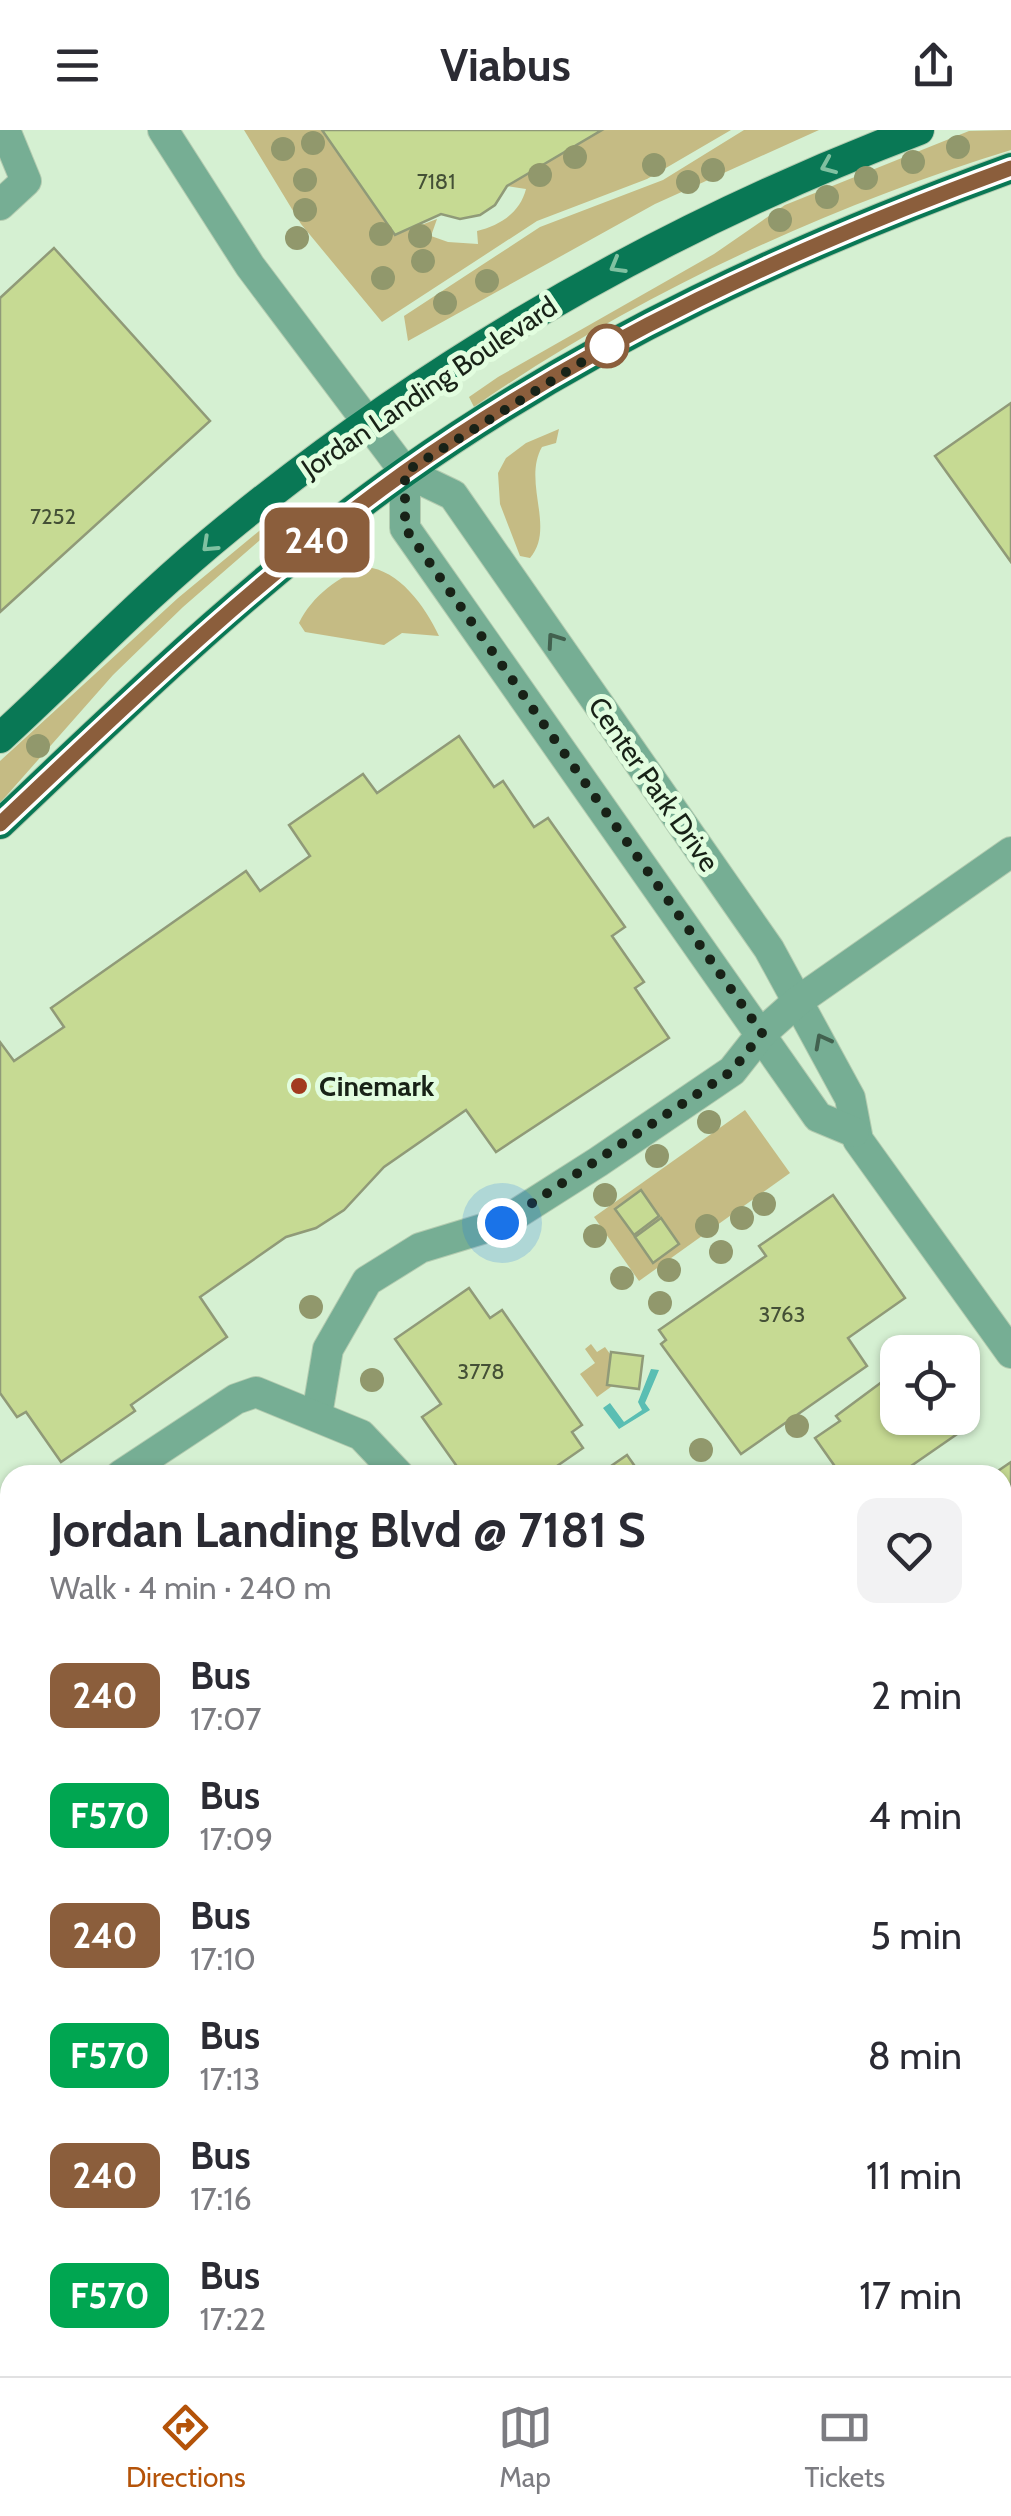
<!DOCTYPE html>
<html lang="en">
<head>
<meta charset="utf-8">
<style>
  :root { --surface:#fff; --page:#f2f2f3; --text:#2b2b33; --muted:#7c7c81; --line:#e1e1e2; --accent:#b45309 }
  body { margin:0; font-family:Cabin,sans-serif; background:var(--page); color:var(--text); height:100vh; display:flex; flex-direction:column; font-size:38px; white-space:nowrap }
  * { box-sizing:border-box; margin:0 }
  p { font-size:32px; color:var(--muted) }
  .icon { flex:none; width:55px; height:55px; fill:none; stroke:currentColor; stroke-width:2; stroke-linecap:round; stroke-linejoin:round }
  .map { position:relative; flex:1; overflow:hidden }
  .sheet { position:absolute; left:0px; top:1335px; width:1012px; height:912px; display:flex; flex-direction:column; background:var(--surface); border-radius:30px 30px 0 0; box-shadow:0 2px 8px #0004 }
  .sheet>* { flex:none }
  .badge { padding:0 20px; border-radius:15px; font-size:35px; line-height:65px }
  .fabs { position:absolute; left:880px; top:1205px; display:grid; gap:20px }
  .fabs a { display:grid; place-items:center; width:100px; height:100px; border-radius:20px; background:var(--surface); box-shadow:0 2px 8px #0004; font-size:50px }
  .you { position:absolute; width:50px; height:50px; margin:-25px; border:8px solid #fff; border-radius:50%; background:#1a73e8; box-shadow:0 0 0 15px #1a73e833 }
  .map>.badge { position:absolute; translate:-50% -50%; box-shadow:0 0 0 5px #fff }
  .round { display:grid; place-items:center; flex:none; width:105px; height:105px; border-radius:20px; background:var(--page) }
  .head { display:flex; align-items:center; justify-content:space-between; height:170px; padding:0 50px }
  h1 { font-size:48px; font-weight:700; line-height:75px }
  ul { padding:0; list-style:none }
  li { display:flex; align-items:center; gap:30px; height:120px; padding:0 50px }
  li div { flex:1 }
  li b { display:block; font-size:38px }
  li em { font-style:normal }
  li .badge { min-width:110px; font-weight:700; text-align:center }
  header { display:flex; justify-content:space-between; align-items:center; height:130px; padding:0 50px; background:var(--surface); font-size:45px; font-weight:700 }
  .dock { display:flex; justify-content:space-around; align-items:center; height:140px; border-top:2px solid var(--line); background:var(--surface); font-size:28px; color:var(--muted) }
  .dock a { display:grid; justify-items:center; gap:5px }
  .dock .current { color:var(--accent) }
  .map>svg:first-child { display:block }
  .green { fill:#c5bb84 }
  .water { fill:#5abeb3 }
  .building { fill:#c6da93; stroke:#909a78; stroke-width:2.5 }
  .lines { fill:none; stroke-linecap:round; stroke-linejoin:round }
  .minor-casing { stroke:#b3cbb0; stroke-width:32 }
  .major-casing { stroke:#b3cbb0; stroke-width:32 }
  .minor { stroke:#76ae94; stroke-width:30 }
  .major { stroke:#097855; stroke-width:30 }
  .tree { fill:#91986c }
  .oneway { stroke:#80c1a1 }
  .oneway2 { stroke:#42614f }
  .line-casing { stroke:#fff; stroke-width:22 }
  .line { stroke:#8b5e3c; stroke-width:15 }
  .walk { stroke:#182217; stroke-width:10; stroke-dasharray:0 18 }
  .stop-dot { fill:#fff; stroke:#8b5e3c; stroke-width:5 }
  .poi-dot { fill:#a23a1f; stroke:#e2fddf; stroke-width:4 }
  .labels { text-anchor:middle; stroke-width:10; stroke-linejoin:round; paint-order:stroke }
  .number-label { font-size:22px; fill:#445036 }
  .street-label { font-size:28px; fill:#182217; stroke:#e2fddf }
  .poi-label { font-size:28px; font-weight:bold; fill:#182217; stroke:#e2fddf; text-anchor:start }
</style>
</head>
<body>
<header><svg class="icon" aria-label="menu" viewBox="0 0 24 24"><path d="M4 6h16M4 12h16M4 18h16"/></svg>Viabus<svg class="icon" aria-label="share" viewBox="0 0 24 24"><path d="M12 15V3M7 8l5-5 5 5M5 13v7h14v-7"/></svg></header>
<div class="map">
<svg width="1011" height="2246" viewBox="0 0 1011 2246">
  <rect width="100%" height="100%" fill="#d5f0d2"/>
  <g class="green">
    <path d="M244,0h78l73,105 42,-16 -6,17 17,6 30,2 -1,-13c22,-5 43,-18 49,-42l-19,-3 95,-56h129l-84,49 -110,42 -155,101 -81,-98z"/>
    <path d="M744,0h75l-164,74 -247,137 -4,-25 136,-89 123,-47z"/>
    <path d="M1011,0v20c-185,57 -378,146 -537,257l-5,-10 29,-20 216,-123 71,-49 184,-74z"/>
    <path d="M559,299l-3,14 -14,4c-20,35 14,81 -12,111l-10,-2 -20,-52 -2,-31 8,-15 20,-15z"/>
    <path d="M288,377l2,7 -107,93 -70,68 -113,128v-42l178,-163z"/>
    <path d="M366,437c33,3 59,39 73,69l-37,-3 -18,12 -79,-13 -6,-9c13,-27 40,-47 67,-56z"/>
    <path d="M745,980l45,63 -151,108 -45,-64z"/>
    <path d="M591,1214l6,8 8,-5 21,29 -29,21 -17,-23 15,-11 -10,-14z"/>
  </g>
  <path class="water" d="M651,1239l8,1 -14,33 5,7 -31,19 -16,-21 7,-5 14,19 18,-12 -4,-8z"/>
  <g class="building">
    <path d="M322,0h280l-95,56 -12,19 -15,10 -20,4 -19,-5 -46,21z"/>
    <path d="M54,118l156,173 -210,191v-314z"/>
    <path d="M1011,273v159l-76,-106z"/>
    <path d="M459,606l35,51 9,-6 31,46 14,-9 77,109 -13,9 32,46 -9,6 34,50 -173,114 -30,-42 -82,57 -40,43 -28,18 -30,9 -86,60 27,40 -96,68 4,6 -74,51 -35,-50 -9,5 -17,-24v-351l14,19 50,-34 -13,-19 195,-137 14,20 50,-35 -21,-31 74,-51 14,19z"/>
    <path d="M641,1060l18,26 -25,19 -19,-26z"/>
    <path d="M833,1065l72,103 -57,40 19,28 -126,88 -80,-110 5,-4 -7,-10 107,-74 -7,-10z"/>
    <path d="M661,1088l18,26 -26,19 -18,-26z"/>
    <path d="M469,1158l21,30 12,-8 80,115 -10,7 11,16 -39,27h-81l-41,-58 19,-13 -46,-65z"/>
    <path d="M611,1222l32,4 -4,33 -32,-4z"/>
    <path d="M898,1240v48h56l9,12 -65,45h-57l-26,-37 25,-17 -4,-5z"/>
    <path d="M627,1325l14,20h-43z"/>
    <path d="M1011,1332v92l-9,6v-85h-10z"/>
    <path d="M1011,1686v137l-9,6v-137z"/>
  </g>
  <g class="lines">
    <defs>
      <g id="minor">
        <path d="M163,0l87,136 155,206 48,23 316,454 81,149 8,42 153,213"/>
        <path d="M0,75l26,-24 -21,-51"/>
        <path d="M405,342v56l413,589 36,15"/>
        <path d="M317,1285l11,-66 39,-68 53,-33 82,-25 96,-61 134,-91 30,-38 36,-32 213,-149"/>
        <path d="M121,1345l115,-76 20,-7 105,43 38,40"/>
        <path d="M0,1390l10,15"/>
        <path d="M1002,1542l9,-6"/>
        <path d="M1002,1615l9,-6"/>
        <path d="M1002,1964l9,-6"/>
        <path d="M0,2003l10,7"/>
        <path d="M0,2113l4,14 -4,17"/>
        <path d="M0,2237l10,-7"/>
        <path d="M220,2238l5,8"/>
        <path d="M663,2238l5,8"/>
        <path d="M934,2238l6,8"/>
        <path d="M95,2246l13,-8"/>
        <path d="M250,2246l12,-8"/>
      </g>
      <g id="major">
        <path d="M0,608c75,-69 148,-145 228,-210 207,-169 441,-303 691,-398"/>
        <path d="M0,694c129,-122 259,-249 405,-352 187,-132 392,-226 606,-304"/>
      </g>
    </defs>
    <use href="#minor" class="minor-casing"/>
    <use href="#major" class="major-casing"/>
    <use href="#minor" class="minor"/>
    <use href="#major" class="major"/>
  </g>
  <g class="tree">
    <circle cx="313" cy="13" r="12"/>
    <circle cx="958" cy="17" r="12"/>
    <circle cx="283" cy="19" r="12"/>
    <circle cx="575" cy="27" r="12"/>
    <circle cx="913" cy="32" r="12"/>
    <circle cx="654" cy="35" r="12"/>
    <circle cx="713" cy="40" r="12"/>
    <circle cx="540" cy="45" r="12"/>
    <circle cx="866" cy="48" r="12"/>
    <circle cx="305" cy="50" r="12"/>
    <circle cx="688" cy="52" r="12"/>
    <circle cx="827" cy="67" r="12"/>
    <circle cx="305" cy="80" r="12"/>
    <circle cx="780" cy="90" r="12"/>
    <circle cx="381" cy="104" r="12"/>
    <circle cx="420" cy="106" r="12"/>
    <circle cx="297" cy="108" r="12"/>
    <circle cx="423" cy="131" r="12"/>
    <circle cx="383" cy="148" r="12"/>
    <circle cx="487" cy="151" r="12"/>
    <circle cx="445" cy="173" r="12"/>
    <circle cx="38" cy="616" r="12"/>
    <circle cx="709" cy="992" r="12"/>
    <circle cx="657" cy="1026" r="12"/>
    <circle cx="605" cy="1065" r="12"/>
    <circle cx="764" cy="1074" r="12"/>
    <circle cx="742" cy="1088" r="12"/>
    <circle cx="707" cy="1096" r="12"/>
    <circle cx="595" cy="1106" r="12"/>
    <circle cx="721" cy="1122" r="12"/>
    <circle cx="669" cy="1140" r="12"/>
    <circle cx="622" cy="1148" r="12"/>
    <circle cx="660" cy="1173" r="12"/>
    <circle cx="311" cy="1177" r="12"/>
    <circle cx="372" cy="1250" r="12"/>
    <circle cx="797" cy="1296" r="12"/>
    <circle cx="701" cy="1320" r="12"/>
  </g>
  <defs><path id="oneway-chevron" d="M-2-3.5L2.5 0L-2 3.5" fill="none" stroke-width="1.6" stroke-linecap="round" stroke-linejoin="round" transform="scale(2.5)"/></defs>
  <g class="oneway">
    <use href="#oneway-chevron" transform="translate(828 36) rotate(157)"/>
    <use href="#oneway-chevron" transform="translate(617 136) rotate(150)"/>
    <use href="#oneway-chevron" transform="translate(209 415) rotate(137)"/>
  </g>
  <g class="oneway2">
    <use href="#oneway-chevron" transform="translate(554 510) rotate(-125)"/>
    <use href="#oneway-chevron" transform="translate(822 911) rotate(-118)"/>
  </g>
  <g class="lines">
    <defs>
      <path id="line" d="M0,694c129,-122 259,-248 405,-352 187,-132 392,-226 606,-304"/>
    </defs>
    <use href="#line" class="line-casing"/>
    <use href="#line" class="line"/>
    <path class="walk" d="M502,1093l230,-152 30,-38 -357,-505v-56l211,-131 -9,5"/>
  </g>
  <circle class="stop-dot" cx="607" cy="216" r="20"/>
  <circle class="poi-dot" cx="299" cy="956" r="10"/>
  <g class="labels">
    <g class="number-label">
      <text x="436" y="59">7181</text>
      <text x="53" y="394">7252</text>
      <text x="782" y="1192">3763</text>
      <text x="481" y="1249">3778</text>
    </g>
    <g class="street-label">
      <text transform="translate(429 257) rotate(-34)" y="10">Jordan Landing Boulevard</text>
      <text transform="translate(654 654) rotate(55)" y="10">Center Park Drive</text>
    </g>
    <g class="poi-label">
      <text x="319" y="966">Cinemark</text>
    </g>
  </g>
</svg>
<div class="fabs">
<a><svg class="icon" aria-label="locate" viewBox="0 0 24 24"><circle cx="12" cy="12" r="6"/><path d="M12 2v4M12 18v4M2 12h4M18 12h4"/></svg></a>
</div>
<div class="you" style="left:502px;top:1093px"></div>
<b class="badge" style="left:317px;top:410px;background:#8b5e3c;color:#fff">240</b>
<section class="sheet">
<div class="head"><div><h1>Jordan Landing Blvd @ 7181 S</h1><p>Walk · 4 min · 240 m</p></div><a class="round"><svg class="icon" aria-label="heart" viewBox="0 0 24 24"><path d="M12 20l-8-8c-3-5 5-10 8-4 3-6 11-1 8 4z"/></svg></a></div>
<ul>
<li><span class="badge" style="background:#8b5e3c;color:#fff">240</span><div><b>Bus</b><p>17:07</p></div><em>2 min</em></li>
<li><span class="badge" style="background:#00a651;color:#fff">F570</span><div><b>Bus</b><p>17:09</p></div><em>4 min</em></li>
<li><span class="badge" style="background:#8b5e3c;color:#fff">240</span><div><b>Bus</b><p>17:10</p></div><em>5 min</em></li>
<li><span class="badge" style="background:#00a651;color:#fff">F570</span><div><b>Bus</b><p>17:13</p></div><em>8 min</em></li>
<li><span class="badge" style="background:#8b5e3c;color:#fff">240</span><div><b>Bus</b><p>17:16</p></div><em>11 min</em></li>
<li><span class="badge" style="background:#00a651;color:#fff">F570</span><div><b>Bus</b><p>17:22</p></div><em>17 min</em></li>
</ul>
</section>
</div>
<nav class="dock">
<a class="current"><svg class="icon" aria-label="directions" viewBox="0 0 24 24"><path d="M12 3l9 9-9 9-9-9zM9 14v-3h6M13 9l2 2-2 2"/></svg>Directions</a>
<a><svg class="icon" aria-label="map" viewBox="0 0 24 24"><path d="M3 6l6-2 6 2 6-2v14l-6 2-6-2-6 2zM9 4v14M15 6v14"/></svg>Map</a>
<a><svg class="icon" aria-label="tickets" viewBox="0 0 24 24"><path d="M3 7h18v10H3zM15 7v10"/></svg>Tickets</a>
</nav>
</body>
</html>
